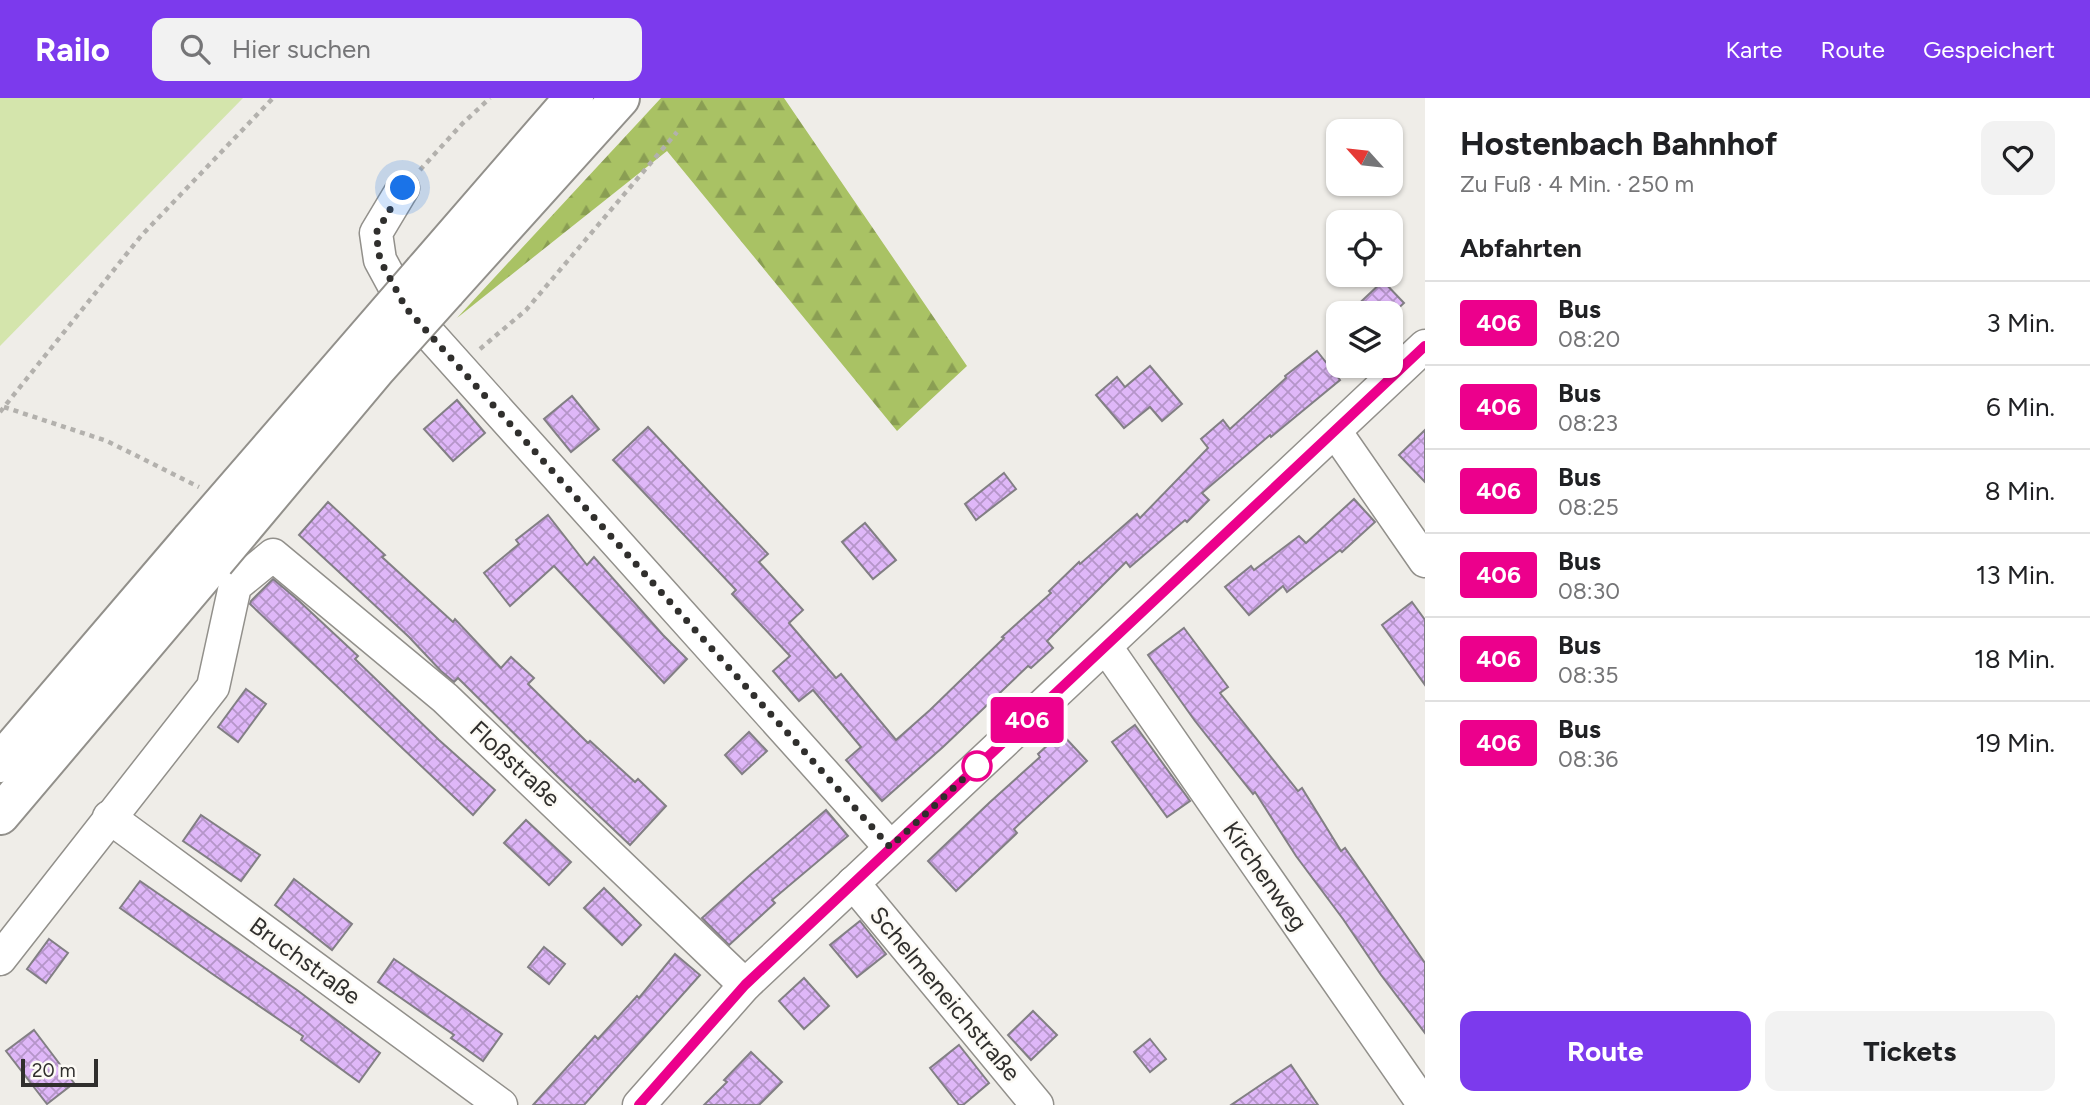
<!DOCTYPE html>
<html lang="de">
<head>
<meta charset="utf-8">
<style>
  :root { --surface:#fff; --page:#f2f2f2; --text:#202124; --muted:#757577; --line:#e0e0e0; --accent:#7c3aed }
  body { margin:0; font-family:Figtree,sans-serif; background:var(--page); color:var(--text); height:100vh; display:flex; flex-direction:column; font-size:26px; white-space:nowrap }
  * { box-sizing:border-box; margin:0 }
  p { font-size:23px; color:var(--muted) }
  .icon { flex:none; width:38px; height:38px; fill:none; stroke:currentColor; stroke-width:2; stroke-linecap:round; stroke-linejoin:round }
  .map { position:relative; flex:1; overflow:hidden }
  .side { display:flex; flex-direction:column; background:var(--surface); width:665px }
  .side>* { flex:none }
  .badge { padding:0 14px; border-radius:5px; font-size:24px; line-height:46px }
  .needle { width:46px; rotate:297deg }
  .controls { position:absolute; left:1326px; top:21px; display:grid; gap:14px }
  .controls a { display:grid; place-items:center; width:77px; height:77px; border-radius:14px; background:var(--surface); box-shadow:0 2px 5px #0004; font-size:35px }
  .scale { position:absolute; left:21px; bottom:18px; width:77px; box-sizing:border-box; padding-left:7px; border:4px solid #302f2d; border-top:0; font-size:19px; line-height:24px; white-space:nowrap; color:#302f2d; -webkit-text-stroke:5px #fcfaf5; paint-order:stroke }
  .you { position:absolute; width:35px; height:35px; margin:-18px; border:5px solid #fff; border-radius:50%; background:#1a73e8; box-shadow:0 0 0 10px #1a73e833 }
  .map>.badge { position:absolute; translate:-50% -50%; box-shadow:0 0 0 4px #fff }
  h2 { padding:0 35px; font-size:26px; line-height:63px }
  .round { display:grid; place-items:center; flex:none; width:74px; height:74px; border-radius:14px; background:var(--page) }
  .headline { display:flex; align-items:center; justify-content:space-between; height:119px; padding:0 35px }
  h1 { font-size:33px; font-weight:700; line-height:52px }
  .cta { display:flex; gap:14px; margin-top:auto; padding:14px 35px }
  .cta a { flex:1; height:80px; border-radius:14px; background:var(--accent); color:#fff; font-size:28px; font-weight:700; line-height:80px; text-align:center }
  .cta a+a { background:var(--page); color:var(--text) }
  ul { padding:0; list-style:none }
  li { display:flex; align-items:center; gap:21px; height:84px; padding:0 35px; border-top:2px solid var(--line) }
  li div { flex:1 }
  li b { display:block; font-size:26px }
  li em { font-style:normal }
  li .badge { min-width:77px; font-weight:700; text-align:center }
  header { display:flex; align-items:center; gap:42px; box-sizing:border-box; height:98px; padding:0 35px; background:var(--accent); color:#fff }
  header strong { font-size:33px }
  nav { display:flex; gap:38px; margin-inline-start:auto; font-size:24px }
  .search { width:490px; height:63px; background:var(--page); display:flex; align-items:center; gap:18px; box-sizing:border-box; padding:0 24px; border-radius:14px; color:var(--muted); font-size:26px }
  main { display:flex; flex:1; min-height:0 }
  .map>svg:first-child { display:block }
  .grass { fill:#d4e5ac }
  .forest { fill:url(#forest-firs) }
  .building { fill:url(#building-cross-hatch); stroke:#827f84; stroke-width:2 }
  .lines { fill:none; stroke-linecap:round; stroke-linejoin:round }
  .minor-casing { stroke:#92908b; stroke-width:35 }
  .highway-casing { stroke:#92908b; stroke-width:42 }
  .path { stroke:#b3b1ad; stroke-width:4.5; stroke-dasharray:5 5; stroke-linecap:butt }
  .minor { stroke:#fff; stroke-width:32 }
  .highway { stroke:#fff; stroke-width:38 }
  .highway-bridge-casing { stroke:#92908b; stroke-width:42; stroke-linecap:butt }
  .highway-bridge { stroke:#fff; stroke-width:38 }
  .line-casing { stroke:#fff; stroke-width:16 }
  .line { stroke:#ec008c; stroke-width:10 }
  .walk { stroke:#302f2d; stroke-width:7; stroke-dasharray:0 12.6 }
  .stop-dot { fill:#fff; stroke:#ec008c; stroke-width:3.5 }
  .labels { text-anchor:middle; stroke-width:5; stroke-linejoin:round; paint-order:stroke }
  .street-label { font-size:24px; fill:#302f2d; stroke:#fcfaf5 }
</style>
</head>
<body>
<header>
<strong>Railo</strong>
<div class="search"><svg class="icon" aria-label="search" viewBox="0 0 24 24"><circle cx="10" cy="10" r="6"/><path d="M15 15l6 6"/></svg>Hier suchen</div>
<nav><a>Karte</a><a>Route</a><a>Gespeichert</a></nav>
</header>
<main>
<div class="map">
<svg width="1425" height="1007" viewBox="0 0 1425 1007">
  <defs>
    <pattern id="forest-firs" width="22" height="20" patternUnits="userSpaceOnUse" patternTransform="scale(1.75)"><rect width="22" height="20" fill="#a9c264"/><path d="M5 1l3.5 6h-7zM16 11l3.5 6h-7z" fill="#8a9e53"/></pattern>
    <pattern id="building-cross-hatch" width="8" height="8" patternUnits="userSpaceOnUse" patternTransform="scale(1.75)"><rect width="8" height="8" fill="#dfb7f8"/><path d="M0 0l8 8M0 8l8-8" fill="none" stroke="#b595c9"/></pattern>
  </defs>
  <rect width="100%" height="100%" fill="#efede8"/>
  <path class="grass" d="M0,0h243l-243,248z"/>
  <path class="forest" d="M661,0h123l183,268 -70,65 -230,-280 -210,167z"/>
  <g class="building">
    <path d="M1383,183l21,22 -11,10h-44z"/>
    <path d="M1317,253l23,29 -69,57 -1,-2 -68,58 7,7 -22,22 -2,-2 -55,47 -4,-5 -79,79 6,7 -22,20 -3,-2 -85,81 -61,54 -36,-41 15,-13 -48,-57 -14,11 -26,-30 17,-15 -58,-62 4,-4 -123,-130 35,-33 120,127 -9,8 44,48 -14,13 47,55 5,-4 55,66 34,-30 74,-72 -2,-1 49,-44 -2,-2 30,-29 1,2 57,-50 3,4 68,-70 -7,-9 22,-19 7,9 56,-51 -1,-2z"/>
    <path d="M1150,268l32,38 -20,17 -12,-14 -26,21 -28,-33 21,-18 8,10z"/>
    <path d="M572,298l27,33 -28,23 -27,-33z"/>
    <path d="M457,302l28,33 -32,28 -29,-32z"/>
    <path d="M1425,332v52l-26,-27z"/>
    <path d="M1004,375l12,16 -40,31 -11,-16z"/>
    <path d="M1354,401l21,23 -33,30 -2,-2 -53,42 -4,-6 -34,29 -24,-28 26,-21 3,4 45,-34 7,7z"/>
    <path d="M328,404l57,53 -3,2 71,65 2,-3 46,49 10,-11 23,21 -6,6 60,59 2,-2 45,41 3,-3 28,27 -36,39 -75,-71 -97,-96 -4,4 -13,-11 -32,-34 -110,-102z"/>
    <path d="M548,417l39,50 7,-8 69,78 24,24 -23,24 -110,-117 -44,40 -26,-33 35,-29 -3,-4z"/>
    <path d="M865,425l31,37 -23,19 -31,-37z"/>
    <path d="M273,481l25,21 60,56 -3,3 84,81 56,50 -22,25 -223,-211 1,-3z"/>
    <path d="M1412,504l13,18v65l-43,-60z"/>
    <path d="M1184,530l44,59 -8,6 78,98 4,-3 39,63 4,-3 80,115v70l-44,-58 -38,-56 -47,-63 -41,-64 -2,2 -58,-73 -47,-66z"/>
    <path d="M246,591l20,15 -28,38 -20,-15z"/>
    <path d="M1135,627l55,76 -23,16 -55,-75z"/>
    <path d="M749,634l18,19 -25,23 -17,-19z"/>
    <path d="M1061,635l26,28 -73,68 3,4 -61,58 -28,-30 61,-58 51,-46 -2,-3z"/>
    <path d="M826,712l22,26 -76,64 3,3 -46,42 -27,-27 48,-43z"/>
    <path d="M201,717l59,40 -19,26 -58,-40z"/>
    <path d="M526,722l45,42 -22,23 -45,-42z"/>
    <path d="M294,781l58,45 -20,26 -57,-45z"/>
    <path d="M140,783l157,109 83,63 -21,29 -58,-42 2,-4 -92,-63 -91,-65z"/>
    <path d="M604,790l37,37 -19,20 -38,-37z"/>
    <path d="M860,823l26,33 -29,23 -27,-32z"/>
    <path d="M49,841l19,14 -22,30 -19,-14z"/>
    <path d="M544,849l21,17 -16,20 -21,-17z"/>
    <path d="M675,856l25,21 -116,130h-51l62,-69 3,3 39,-43 2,2z"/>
    <path d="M394,861l108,75 -19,27 -32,-23 3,-3 -76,-53z"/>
    <path d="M804,880l25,28 -25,23 -25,-28z"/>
    <path d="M1033,913l24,24 -26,25 -23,-25z"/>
    <path d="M34,932l40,53 -27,21 -41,-53z"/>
    <path d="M1150,941l16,20 -16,13 -16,-20z"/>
    <path d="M959,947l30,38 -26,22h-4l-29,-37z"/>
    <path d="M751,954l31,30 -23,23h-55l23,-23 -3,-2z"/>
    <path d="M1291,967l27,40h-87l34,-23z"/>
  </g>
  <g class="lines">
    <defs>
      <g id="minor">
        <path d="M403,90l-27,45 4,27 26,48 484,539"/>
        <path d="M1335,333l90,130"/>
        <path d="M1106,549l318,458"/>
        <path d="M109,719l392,288"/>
        <path d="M853,785l184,222"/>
        <path d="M0,861l213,-272 22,-101 38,-31 172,143 300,287"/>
        <path d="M639,1007l106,-120 680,-639"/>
      </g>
      <g id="highway">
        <path d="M424,173l150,-173"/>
        <path d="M446,193l174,-193"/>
        <path d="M0,665l191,-223"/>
        <path d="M0,717l215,-254"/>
      </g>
    </defs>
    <use href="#minor" class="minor-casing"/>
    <use href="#highway" class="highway-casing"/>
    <g class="path">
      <path d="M420,72l42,-46 28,-26"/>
      <path d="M480,251l46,-39 151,-178"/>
      <path d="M4,309l103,34 92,46"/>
      <path d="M0,314l141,-176 132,-138"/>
    </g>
    <use href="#minor" class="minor"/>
    <use href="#highway" class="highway"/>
    <defs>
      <g id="highway-bridge">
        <path d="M191,442l233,-269"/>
        <path d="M215,463l161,-192 70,-78"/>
      </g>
    </defs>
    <use href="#highway-bridge" class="highway-bridge-casing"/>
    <use href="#highway-bridge" class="highway-bridge"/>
  </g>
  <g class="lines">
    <defs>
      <path id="line" d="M639,1007l106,-120 680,-639"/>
    </defs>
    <use href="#line" class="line-casing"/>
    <use href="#line" class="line"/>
    <path class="walk" d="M403,90l-27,45 4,27 26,48 484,539 87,-81"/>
  </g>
  <circle class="stop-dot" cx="977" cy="668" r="14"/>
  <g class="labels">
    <g class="street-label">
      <text transform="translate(515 666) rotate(43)" y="8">Floßstraße</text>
      <text transform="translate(1265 778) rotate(55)" y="8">Kirchenweg</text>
      <text transform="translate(305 863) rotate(36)" y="8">Bruchstraße</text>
      <text transform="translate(945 896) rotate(50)" y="8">Schelmeneichstraße</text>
    </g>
  </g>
</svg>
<div class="controls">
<a><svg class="needle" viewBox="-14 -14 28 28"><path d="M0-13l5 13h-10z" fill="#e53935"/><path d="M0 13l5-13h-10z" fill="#757577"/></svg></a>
<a><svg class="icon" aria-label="locate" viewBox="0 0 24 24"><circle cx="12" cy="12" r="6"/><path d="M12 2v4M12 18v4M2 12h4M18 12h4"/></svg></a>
<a><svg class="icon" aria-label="layers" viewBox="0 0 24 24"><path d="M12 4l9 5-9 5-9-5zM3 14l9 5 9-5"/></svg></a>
</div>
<div class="scale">20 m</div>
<div class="you" style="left:403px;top:90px"></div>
<b class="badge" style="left:1027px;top:622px;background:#ec008c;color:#fff">406</b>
</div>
<section class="side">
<div class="headline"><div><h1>Hostenbach Bahnhof</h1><p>Zu Fuß · 4 Min. · 250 m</p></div><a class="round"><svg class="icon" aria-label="heart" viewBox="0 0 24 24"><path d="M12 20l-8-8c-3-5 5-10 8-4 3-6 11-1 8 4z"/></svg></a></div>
<h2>Abfahrten</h2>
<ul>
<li><span class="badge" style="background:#ec008c;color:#fff">406</span><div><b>Bus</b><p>08:20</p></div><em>3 Min.</em></li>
<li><span class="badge" style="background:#ec008c;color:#fff">406</span><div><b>Bus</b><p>08:23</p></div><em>6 Min.</em></li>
<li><span class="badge" style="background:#ec008c;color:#fff">406</span><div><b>Bus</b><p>08:25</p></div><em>8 Min.</em></li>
<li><span class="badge" style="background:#ec008c;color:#fff">406</span><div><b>Bus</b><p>08:30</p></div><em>13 Min.</em></li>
<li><span class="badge" style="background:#ec008c;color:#fff">406</span><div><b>Bus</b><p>08:35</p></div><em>18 Min.</em></li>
<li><span class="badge" style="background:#ec008c;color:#fff">406</span><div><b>Bus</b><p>08:36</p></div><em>19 Min.</em></li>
</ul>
<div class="cta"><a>Route</a><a>Tickets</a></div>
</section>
</main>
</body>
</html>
